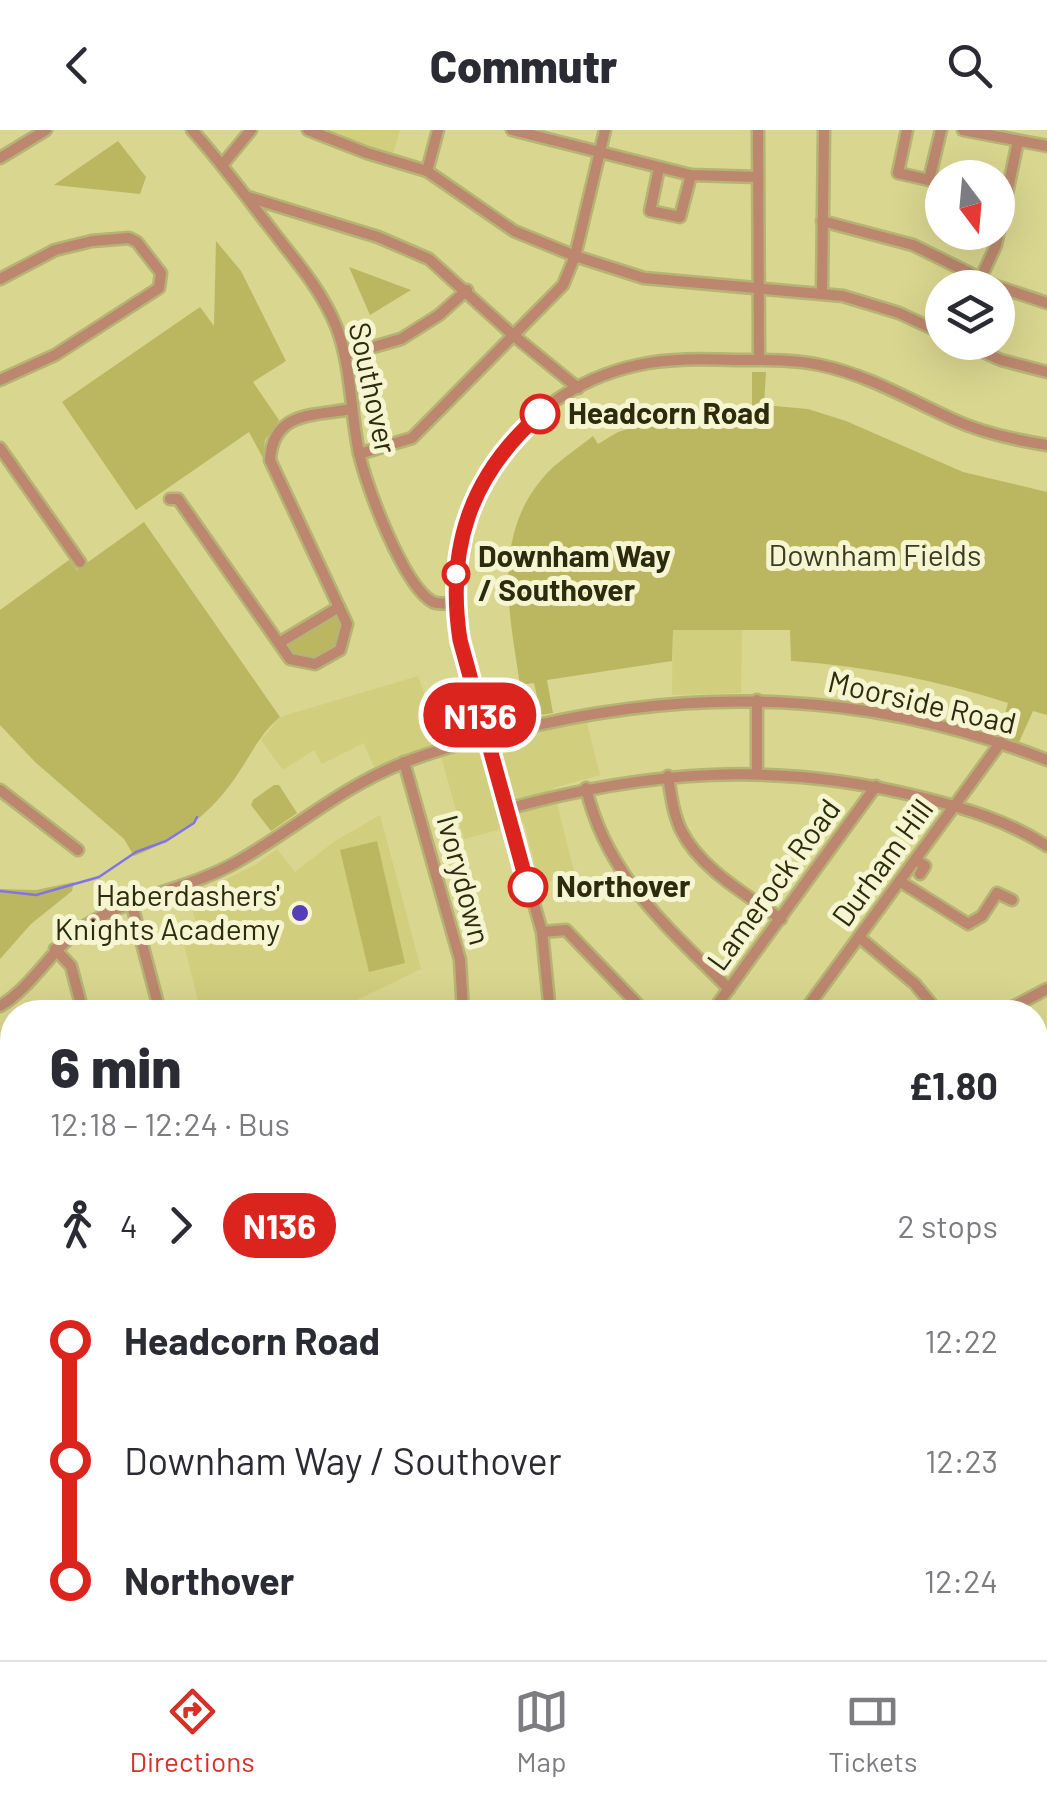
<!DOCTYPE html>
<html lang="en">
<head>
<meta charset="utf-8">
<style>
  :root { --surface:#fff; --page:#f2f2f3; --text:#2b2b33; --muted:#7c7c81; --line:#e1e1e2; --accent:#d93025 }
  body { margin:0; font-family:Barlow,sans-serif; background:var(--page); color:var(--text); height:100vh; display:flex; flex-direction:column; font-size:38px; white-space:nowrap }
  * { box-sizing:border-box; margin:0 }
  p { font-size:32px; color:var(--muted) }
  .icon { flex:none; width:55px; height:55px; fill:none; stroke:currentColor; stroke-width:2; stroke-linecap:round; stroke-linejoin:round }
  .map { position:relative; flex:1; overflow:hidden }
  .details { position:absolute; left:0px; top:870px; width:1048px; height:660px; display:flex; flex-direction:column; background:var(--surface); border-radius:40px 40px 0 0; box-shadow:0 10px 40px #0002 }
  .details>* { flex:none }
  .badge { padding:0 20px; border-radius:32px; font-size:35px; line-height:65px }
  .needle { width:65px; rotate:164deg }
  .tools { position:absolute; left:925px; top:30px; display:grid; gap:20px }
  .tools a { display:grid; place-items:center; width:90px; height:90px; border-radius:50%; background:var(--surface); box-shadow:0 10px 40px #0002; font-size:50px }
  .map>.badge { position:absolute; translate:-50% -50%; box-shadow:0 0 0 5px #fff }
  .legs { display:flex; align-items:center; gap:15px; height:110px; padding:0 50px; font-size:32px }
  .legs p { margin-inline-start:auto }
  .summary { display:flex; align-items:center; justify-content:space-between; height:170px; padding:0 50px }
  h1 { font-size:55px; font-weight:800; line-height:75px }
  ul { padding:0 50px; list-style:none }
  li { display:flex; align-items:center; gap:35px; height:120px; font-size:38px }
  li i { display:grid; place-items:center; width:15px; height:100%; margin:0 12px; background:currentColor }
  li i::after { content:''; width:25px; height:25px; margin:-12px; border:8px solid; border-radius:50%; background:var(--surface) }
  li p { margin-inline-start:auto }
  li:first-child i { background:linear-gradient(#0000 50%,currentColor 0) }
  li:last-child i { background:linear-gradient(currentColor 50%,#0000 0) }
  header { display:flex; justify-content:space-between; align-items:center; height:130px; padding:0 50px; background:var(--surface); font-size:45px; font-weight:800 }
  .menu { display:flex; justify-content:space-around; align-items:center; height:140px; border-top:2px solid var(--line); background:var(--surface); font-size:28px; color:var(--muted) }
  .menu a { display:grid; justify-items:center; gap:5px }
  .menu .selected { color:var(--accent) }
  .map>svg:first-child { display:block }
  .built { fill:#d1ce7e }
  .green { fill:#bbb760 }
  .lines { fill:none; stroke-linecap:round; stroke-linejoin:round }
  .stream { stroke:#8274e5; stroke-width:2.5 }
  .minor-casing { stroke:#b6b475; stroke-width:15 }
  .major-casing { stroke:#b6b475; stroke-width:18 }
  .minor { stroke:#bc876e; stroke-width:10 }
  .major { stroke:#a04200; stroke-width:12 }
  .rail { stroke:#615f34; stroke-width:2.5; stroke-dasharray:5 10; stroke-linecap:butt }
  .line-1-casing { stroke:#fff; stroke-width:22 }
  .line-1 { stroke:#dc241f; stroke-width:15 }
  .stop-1-dot { fill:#fff; stroke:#dc241f; stroke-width:5 }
  .poi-dot { fill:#563eb6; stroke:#f6f5d2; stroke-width:4 }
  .labels { text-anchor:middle; stroke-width:10; stroke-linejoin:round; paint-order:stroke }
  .street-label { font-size:30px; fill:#2c2b0d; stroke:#f6f5d2 }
  .stop-label { font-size:30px; font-weight:bold; fill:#2c2b0d; stroke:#f6f5d2; text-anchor:start }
  .park-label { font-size:30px; fill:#3c3b23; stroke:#f6f5d2 }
  .poi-label { font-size:30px; fill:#2c2b0d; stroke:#f6f5d2; text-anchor:end }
</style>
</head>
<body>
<header><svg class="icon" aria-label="back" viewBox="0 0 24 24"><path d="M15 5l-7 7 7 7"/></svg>Commutr<svg class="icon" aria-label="search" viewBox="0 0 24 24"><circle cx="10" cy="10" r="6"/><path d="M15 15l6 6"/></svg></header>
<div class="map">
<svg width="1047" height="1530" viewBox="0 0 1047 1530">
  <rect width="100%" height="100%" fill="#d9d68f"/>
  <g class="built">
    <path d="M322,0h78l-7,24 -50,-13z"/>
    <path d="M673,481l69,18 -1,64 -69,2z"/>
    <path d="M418,546l23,67 -67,24 -10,-24 -42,21 -8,-14 -31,20 -22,-30 19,-23z"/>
    <path d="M586,589l14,56 -47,13 22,87 -35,9 -16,-61 -60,16 -23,-83z"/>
    <path d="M380,685l41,154 -89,43h-131l-20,-79 17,-6 -10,-29 67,-33 22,-16 18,23 40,-31z"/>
    <path d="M267,1518h160l17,12h-159z"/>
  </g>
  <g class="green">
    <path d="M118,11l28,36 -6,17 -86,-9z"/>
    <path d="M216,111l25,30 45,90 -33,21 26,38 -14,20 -2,18 -14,-26 -113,78 -74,-108 138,-95 14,19z"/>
    <path d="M349,137l62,23 -41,25z"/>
    <path d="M752,242h14l-2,33 44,4 38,12 117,51 84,20v223l-14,-4 -14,31 -20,-7 9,-32c-71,-23 -143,-37 -217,-42l-1,-31h-117l-1,31 -125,19 6,33 -12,2 -7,-32 -14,2c-11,-75 -30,-153 30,-215 13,-12 29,-23 43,-34l5,8 20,-12 25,-8 -3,-8 42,-8 70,-2z"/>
    <path d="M144,392l136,195c-21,17 -31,42 -47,64 -26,36 -58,59 -99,75l-10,-17 -89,-77 -35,-37v-115l69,-50 8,10z"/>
    <path d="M337,484l7,10 -7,23 -23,12 -22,-5 -3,-12z"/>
    <path d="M274,655h5l18,28 -26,18 -20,-26 2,-5z"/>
    <path d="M377,711l28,122 -36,9 -29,-122z"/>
    <path d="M74,752l-2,9 -41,33 -31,35v-70l36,1z"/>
    <path d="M1035,1395l12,17v118h-328l4,-12h81l5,3 4,-3h222z"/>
  </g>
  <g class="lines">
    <path class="stream" d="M0,761l36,4 63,-18 37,-25 30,-11 28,-18 3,-6"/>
    <defs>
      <g id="minor">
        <path d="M192,0c28,31 51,63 76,95 25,33 52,62 68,101 16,41 14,85 23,127 7,33 45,134 74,149 7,3 15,1 22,1"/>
        <path d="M308,0l59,23 60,18 87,60 61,25 69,22 199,18 56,17 43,20"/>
        <path d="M512,0l179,45 67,2"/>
        <path d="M758,0l1,229"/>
        <path d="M907,0l-9,43 31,7 12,-50"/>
        <path d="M963,0l84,16"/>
        <path d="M0,28l46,-28"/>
        <path d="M223,34l28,-34"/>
        <path d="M659,38l-9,43 30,6 11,-42"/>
        <path d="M427,41l11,-41"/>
        <path d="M248,67l130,40 51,22 84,76 65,53"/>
        <path d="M822,91l91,24 83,41 51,17"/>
        <path d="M981,148l15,-33 22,-104"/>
        <path d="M0,149l55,-29 37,-9 37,-3 8,4 24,31 -2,15 -104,67 -55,25"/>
        <path d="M822,162l2,-162"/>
        <path d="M961,212l40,18 46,12"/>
        <path d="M345,225l56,-16 38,-24 28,-25"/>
        <path d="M0,318l80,114"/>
        <path d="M359,324l53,-16 151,-153 12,-29 30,-126"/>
        <path d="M170,369h8l112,160 25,5 25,-14 7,-26 -77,-164c3,-49 43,-44 82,-51"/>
        <path d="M279,513l60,-36"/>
        <path d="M404,632l56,198 3,52"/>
        <path d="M757,643v-73"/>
        <path d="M668,646c3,19 5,37 13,54 19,39 66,65 100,89"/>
        <path d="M586,658c21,89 81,138 143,201"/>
        <path d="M0,660l78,60"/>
        <path d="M507,679c142,-39 269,-48 413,-12 45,11 88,24 127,49"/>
        <path d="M916,730l9,6 -5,8"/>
        <path d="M901,752l67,42 14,-8 15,-23 15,7"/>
        <path d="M132,775l28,107"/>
        <path d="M542,802l24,-2 79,82"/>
        <path d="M859,807l56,47 23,28"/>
        <path d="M55,819l16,17 12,46"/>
        <path d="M0,876c34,-20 53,-61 88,-82 44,-28 100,-35 147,-61 57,-32 106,-76 168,-100 35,-14 73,-23 109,-32 183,-46 359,-40 535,29"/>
        <path d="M550,882l-8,-80 -82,-292c-19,-125 49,-247 178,-275 32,-7 66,-6 99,-5 27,0 55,-1 83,5 48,10 88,34 132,54 30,14 63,21 95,26"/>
        <path d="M712,882l164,-226"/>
        <path d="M804,882l197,-270"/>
        <path d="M1003,882l44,-23"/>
        <path d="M1035,942l12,-6"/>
        <path d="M0,950l12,-2"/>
        <path d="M0,966l12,-4"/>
        <path d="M1035,976l12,-6"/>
        <path d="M1035,1015l12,23"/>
        <path d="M0,1038l12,-4"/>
        <path d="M1035,1063l12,22"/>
        <path d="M1035,1130l12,-6"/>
        <path d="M0,1218l12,6"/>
        <path d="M1035,1248l12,-10"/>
        <path d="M0,1330l7,4 5,10"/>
        <path d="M1035,1337l12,-9"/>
        <path d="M1035,1348l12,-9"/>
        <path d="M1035,1379l12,17"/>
        <path d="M0,1446l12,24"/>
        <path d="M0,1504l12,-4"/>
        <path d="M487,1518l28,12"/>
        <path d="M578,1530l90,-12"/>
      </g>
      <g id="major">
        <path d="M0,1084l12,40"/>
        <path d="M0,1353l12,-3"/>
        <path d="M126,1518l7,12"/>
      </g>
    </defs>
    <use href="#minor" class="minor-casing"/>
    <use href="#major" class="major-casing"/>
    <use href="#minor" class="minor"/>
    <use href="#major" class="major"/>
    <g class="rail">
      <path d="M0,1241l12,9"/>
      <path d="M0,1264l12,7"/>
      <path d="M410,1518l17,12"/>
    </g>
  </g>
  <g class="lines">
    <defs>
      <path id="line-1" d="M528,757l-68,-247c-14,-92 10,-164 80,-226"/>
    </defs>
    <use href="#line-1" class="line-1-casing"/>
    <use href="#line-1" class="line-1"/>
  </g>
  <g class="stop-1-dot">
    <circle cx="540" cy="284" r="18"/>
    <circle cx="456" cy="444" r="12"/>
    <circle cx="528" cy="757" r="18"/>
  </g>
  <circle class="poi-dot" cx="300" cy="783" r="10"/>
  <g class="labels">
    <g class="street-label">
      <text transform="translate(372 258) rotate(78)" y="10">Southover</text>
      <text transform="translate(922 573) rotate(13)" y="10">Moorside Road</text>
      <text transform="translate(883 733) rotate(-54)" y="10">Durham Hill</text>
      <text transform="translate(463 750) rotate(75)" y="10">Ivorydown</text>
      <text transform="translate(774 755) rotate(-54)" y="10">Lamerock Road</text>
    </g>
    <g class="stop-label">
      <text x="568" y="294">Headcorn Road</text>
      <text x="478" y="437">Downham Way<tspan x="478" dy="34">/ Southover</tspan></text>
      <text x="556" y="767">Northover</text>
    </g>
    <g class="park-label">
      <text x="875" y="436">Downham Fields</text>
    </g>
    <g class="poi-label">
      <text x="280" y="776">Haberdashers'<tspan x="280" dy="34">Knights Academy</tspan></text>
    </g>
  </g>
</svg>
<div class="tools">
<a><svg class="needle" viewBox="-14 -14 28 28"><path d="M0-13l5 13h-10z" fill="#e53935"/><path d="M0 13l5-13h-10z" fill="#7c7c81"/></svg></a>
<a><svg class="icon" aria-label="layers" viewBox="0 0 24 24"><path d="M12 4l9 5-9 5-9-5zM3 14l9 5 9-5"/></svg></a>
</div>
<b class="badge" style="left:480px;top:585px;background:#dc241f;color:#fff">N136</b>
<section class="details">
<div class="summary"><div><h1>6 min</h1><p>12:18 – 12:24 · Bus</p></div><b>£1.80</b></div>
<div class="legs"><svg class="icon" aria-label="walk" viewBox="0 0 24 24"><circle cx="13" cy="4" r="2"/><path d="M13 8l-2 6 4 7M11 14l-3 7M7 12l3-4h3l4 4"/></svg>4<svg class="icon" aria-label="forward" viewBox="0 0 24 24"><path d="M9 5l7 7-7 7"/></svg><b class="badge" style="background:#dc241f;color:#fff">N136</b><p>2 stops</p></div>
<ul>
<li><i style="color:#dc241f"></i><b>Headcorn Road</b><p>12:22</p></li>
<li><i style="color:#dc241f"></i><span>Downham Way / Southover</span><p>12:23</p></li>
<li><i style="color:#dc241f"></i><b>Northover</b><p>12:24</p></li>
</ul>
</section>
</div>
<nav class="menu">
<a class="selected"><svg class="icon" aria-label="directions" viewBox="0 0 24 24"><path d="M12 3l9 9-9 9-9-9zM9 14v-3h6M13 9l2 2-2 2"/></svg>Directions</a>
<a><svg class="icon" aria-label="map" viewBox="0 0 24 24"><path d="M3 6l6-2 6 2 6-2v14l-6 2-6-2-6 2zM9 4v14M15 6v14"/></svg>Map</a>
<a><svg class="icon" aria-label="tickets" viewBox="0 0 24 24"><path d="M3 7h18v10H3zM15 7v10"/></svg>Tickets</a>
</nav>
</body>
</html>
